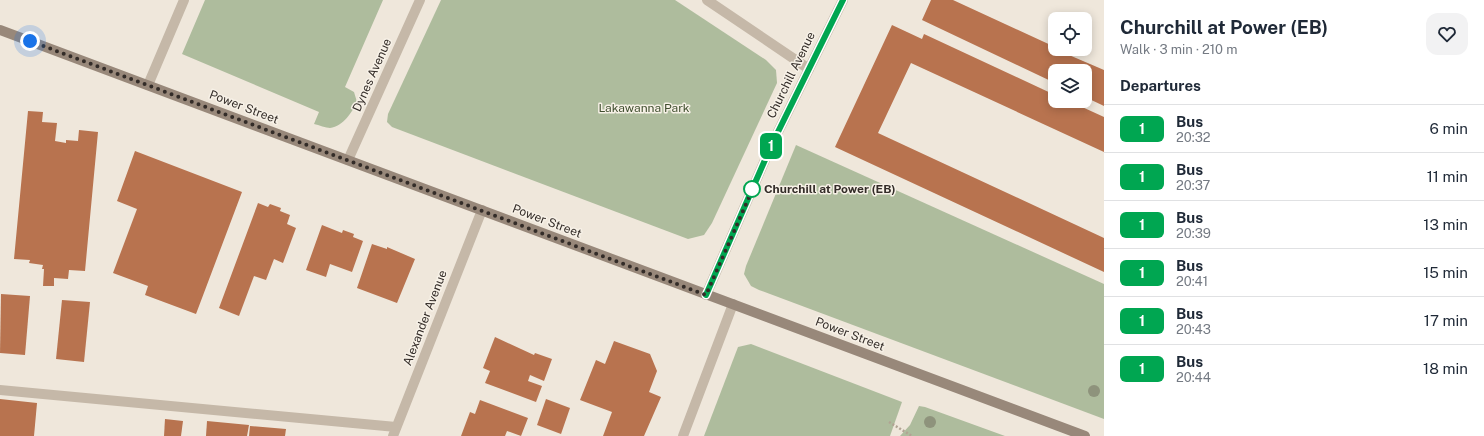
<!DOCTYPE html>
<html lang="en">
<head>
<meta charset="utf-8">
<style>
  :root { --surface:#fff; --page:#f2f2f3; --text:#1f2937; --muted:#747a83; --line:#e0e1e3 }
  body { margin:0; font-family:"Public Sans",sans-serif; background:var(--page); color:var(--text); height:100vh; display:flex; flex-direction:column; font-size:15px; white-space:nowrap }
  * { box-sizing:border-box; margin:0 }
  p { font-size:13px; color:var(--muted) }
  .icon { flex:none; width:22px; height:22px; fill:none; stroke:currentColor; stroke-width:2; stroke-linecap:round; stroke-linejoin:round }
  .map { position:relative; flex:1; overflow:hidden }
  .side { display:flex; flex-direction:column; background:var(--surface); width:380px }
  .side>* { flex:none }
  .badge { padding:0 8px; border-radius:6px; font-size:14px; line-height:26px }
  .buttons { position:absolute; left:1048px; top:12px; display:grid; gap:8px }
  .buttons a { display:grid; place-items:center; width:44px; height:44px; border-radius:8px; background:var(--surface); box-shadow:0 2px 10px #0003; font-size:20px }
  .you { position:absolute; width:20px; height:20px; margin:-10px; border:3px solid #fff; border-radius:50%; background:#1a73e8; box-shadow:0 0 0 6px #1a73e833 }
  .map>.badge { position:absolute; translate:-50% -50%; box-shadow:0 0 0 2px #fff }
  h2 { padding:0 16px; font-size:15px; line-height:36px }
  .round { display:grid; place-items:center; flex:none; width:42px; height:42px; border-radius:12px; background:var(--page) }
  .head { display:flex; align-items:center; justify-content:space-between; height:68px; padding:0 16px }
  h1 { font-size:19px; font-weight:700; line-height:30px }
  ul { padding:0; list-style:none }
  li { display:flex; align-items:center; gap:12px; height:48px; padding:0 16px; border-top:1px solid var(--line) }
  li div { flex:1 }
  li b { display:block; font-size:15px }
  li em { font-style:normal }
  li .badge { min-width:44px; font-weight:700; text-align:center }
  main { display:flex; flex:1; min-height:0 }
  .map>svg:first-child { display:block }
  .green { fill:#aebc9d }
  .building { fill:#b8734f }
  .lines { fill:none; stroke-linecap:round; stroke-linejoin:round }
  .path { stroke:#b1a393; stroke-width:2.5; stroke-dasharray:2 2; stroke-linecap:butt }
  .lane { stroke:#c5b8a8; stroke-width:10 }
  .street { stroke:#c5b8a8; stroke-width:10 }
  .secondary { stroke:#98887a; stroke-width:10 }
  .tree { fill:#8e937c }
  .line-casing { stroke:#fff; stroke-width:9 }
  .line { stroke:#00a651; stroke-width:6 }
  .walk { stroke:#332c28; stroke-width:4; stroke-dasharray:0 7.2 }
  .stop-dot { fill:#fff; stroke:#00a651; stroke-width:2 }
  .labels { text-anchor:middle; stroke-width:3; stroke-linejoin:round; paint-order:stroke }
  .street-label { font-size:12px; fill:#332c28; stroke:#f7f1e7 }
  .park-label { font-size:12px; fill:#3f4e2e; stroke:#f7f1e7 }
  .stop-label { font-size:12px; font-weight:bold; fill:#332c28; stroke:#f7f1e7; text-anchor:start }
</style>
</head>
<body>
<main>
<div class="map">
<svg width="1104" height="436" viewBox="0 0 1104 436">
  <rect width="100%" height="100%" fill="#efe7db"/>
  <g class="green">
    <path d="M205,0h178l-38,87 9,5 3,10c-5,10 -13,24 -27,26 -4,0 -11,-3 -16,-4l5,-12 -137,-58z"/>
    <path d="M441,0h234l91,60 10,10 1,13 -65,140 -8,12 -16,4 -296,-112 -5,-5 1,-8z"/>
    <path d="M796,145l308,139v135l-345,-129 -8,-4 -7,-12 2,-8z"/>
    <path d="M751,344l151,58 -12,34h-186l34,-89z"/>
    <path d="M919,406l6,1 80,29h-105l10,-11z"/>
  </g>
  <g class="building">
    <path d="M931,0h22l102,47v2l49,21v36l-19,-9v-26h-30v12l-133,-63z"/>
    <path d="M892,25l30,14 2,-5 131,61v6h14l35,16v35l-193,-89 -33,70 226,105v34l-269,-125z"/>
    <path d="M28,111l15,1 -1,10 15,1 -2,18 11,2v-3l12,1 1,-11 19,2 -13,139 -16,-1 -1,9 -14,-1v8h-11l1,-17h-2l1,-4 -14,-2 1,-3 -16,-1z"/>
    <path d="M135,151l107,41 -46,122 -51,-19 3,-9 -35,-13 24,-64 -20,-8z"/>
    <path d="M258,203l10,4 2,-3 11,4 -1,3 10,4 -3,9 9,4 -13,35 -9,-4 -8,21 -12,-4 -15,40 -20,-8z"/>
    <path d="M322,225l20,8 1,-3 11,4 -1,3 10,4 -11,31 -22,-8 -4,13 -20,-7z"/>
    <path d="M372,244l15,5v-2l28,12 -18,44 -40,-15z"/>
    <path d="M1,294l29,2 -5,59 -25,-2z"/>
    <path d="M62,300l28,2 -6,60 -28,-3z"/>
    <path d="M495,337l39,18 1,-2 17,6 -8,22 -14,-6 -2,6 14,5 -6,16 -51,-19 5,-12 -7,-3z"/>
    <path d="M614,341l36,13 7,17 -8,21 12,5 -17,39h-41l9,-24 -32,-12 16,-40 9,4z"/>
    <path d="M0,399l37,4 -3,33h-34z"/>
    <path d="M546,399l24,9 -9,26 -24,-9z"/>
    <path d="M480,400l48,18 -7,18 -14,-5 -2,5h-44l9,-24 5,2z"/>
    <path d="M165,419l18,2 -2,15h-17z"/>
    <path d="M207,421l42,4 -2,11h-41z"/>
    <path d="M250,426l36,3 -1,7h-36z"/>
  </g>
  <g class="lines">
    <path class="path" d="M889,422l23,14"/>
    <g class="lane">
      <path d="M148,85l36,-85"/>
      <path d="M0,390l396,37"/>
    </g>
    <g class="street">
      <path d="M707,0l102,69"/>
      <path d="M348,160l72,-160"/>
      <path d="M706,295l66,-151 71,-144"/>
      <path d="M393,436l89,-226"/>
      <path d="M683,436l50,-132"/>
    </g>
    <path class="secondary" d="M0,30l1085,406"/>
  </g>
  <g class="tree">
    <circle cx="1094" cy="391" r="6"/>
    <circle cx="930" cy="422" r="6"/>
  </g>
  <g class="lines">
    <defs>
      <path id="line" d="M706,295l66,-151 71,-144"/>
    </defs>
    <use href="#line" class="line-casing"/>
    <use href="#line" class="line"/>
    <path class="walk" d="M30,41l676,254 48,-109 -2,3"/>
  </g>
  <circle class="stop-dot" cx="752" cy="189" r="8"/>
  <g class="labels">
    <g class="street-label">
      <text transform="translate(372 75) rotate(-66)" y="4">Dynes Avenue</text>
      <text transform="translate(791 75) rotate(-64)" y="4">Churchill Avenue</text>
      <text transform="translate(244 107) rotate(21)" y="4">Power Street</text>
      <text transform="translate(547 221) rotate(21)" y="4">Power Street</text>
      <text transform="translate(425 318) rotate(-69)" y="4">Alexander Avenue</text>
      <text transform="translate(850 334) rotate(21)" y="4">Power Street</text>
    </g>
    <g class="park-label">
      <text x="644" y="112">Lakawanna Park</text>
    </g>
    <g class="stop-label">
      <text x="764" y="193">Churchill at Power (EB)</text>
    </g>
  </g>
</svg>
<div class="buttons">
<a><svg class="icon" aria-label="locate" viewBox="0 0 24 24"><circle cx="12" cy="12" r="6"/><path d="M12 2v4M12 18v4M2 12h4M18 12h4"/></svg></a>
<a><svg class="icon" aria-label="layers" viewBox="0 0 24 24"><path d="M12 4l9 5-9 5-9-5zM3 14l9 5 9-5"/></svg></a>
</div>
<div class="you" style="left:30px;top:41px"></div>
<b class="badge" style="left:771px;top:146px;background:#00a651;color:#fff">1</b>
</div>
<section class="side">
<div class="head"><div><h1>Churchill at Power (EB)</h1><p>Walk · 3 min · 210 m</p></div><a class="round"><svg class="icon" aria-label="heart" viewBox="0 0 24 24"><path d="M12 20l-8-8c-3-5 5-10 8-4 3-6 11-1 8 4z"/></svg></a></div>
<h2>Departures</h2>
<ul>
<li><span class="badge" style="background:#00a651;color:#fff">1</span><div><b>Bus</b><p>20:32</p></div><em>6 min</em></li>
<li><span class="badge" style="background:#00a651;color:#fff">1</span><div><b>Bus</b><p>20:37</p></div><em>11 min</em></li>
<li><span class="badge" style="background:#00a651;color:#fff">1</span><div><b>Bus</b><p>20:39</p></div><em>13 min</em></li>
<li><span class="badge" style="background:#00a651;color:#fff">1</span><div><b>Bus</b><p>20:41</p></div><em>15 min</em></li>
<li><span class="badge" style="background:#00a651;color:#fff">1</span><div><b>Bus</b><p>20:43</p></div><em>17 min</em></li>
<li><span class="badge" style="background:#00a651;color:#fff">1</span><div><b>Bus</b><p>20:44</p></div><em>18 min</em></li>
</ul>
</section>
</main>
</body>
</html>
